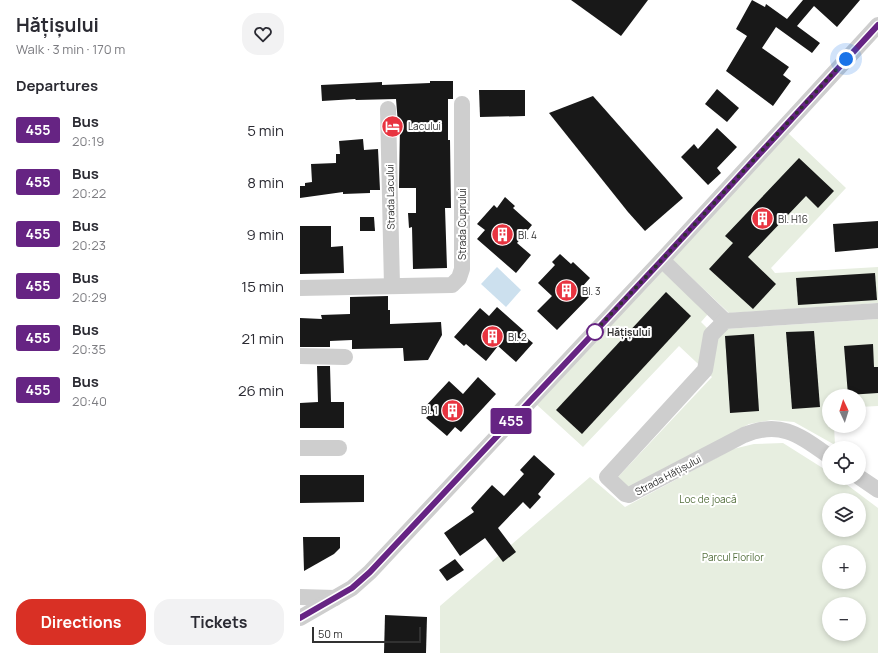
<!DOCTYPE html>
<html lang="en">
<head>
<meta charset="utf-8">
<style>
  :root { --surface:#fff; --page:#f2f2f3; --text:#2b2b33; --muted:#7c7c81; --accent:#d93025 }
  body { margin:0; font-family:Manrope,sans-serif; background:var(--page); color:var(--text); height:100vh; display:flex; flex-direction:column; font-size:15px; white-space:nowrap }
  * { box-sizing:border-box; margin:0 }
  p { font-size:13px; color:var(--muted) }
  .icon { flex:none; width:22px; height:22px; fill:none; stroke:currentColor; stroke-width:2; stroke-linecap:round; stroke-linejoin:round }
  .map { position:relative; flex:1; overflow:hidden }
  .side { display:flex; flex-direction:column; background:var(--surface); width:300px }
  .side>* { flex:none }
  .badge { padding:0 8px; border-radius:3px; font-size:14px; line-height:26px }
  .needle { width:26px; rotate:356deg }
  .fabs { position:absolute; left:522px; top:389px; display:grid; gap:8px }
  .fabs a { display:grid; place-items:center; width:44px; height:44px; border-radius:50%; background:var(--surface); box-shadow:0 2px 6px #0003; font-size:20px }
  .scale { position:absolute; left:12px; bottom:10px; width:109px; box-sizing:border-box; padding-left:4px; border:2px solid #313131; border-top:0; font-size:11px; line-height:14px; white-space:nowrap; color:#313131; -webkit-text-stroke:3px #fff; paint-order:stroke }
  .you { position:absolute; width:20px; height:20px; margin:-10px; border:3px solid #fff; border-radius:50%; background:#1a73e8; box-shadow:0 0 0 6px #1a73e833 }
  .map>.badge { position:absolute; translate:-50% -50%; box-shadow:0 0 0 2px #fff }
  h2 { padding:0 16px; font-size:15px; line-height:36px }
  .round { display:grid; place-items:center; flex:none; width:42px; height:42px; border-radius:16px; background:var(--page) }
  .headline { display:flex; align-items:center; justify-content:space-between; height:68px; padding:0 16px }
  h1 { font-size:19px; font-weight:700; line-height:30px }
  .primary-button { display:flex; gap:8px; margin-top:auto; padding:8px 16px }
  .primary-button a { flex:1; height:46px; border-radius:16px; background:var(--accent); color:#fff; font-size:16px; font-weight:700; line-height:46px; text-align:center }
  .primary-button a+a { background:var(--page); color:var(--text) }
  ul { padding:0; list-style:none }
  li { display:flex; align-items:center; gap:12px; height:52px; padding:0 16px }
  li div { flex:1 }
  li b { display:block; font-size:15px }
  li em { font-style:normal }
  li .badge { min-width:44px; font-weight:700; text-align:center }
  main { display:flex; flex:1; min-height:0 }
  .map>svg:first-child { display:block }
  .green { fill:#e7eee0; fill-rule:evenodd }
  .water { fill:#cce0ee }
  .building { fill:#181818 }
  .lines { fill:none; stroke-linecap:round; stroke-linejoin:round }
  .minor { stroke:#cecece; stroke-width:16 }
  .line-casing { stroke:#fff; stroke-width:9 }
  .line { stroke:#662483; stroke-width:6 }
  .walk { stroke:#313131; stroke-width:4; stroke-dasharray:0 7.2 }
  .stop-dot { fill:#fff; stroke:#662483; stroke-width:2 }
  .labels { text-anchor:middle; stroke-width:4; stroke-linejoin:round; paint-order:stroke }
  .poi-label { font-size:10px; fill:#313131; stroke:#fff; text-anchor:start }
  .street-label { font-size:10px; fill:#313131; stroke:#fff }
  .stop-label { font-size:10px; font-weight:bold; fill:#313131; stroke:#fff; text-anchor:start }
  .park-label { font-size:10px; fill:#546f3d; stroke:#fff }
</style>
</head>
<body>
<main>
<section class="side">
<div class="headline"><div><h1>Hățișului</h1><p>Walk · 3 min · 170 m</p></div><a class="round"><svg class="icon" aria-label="heart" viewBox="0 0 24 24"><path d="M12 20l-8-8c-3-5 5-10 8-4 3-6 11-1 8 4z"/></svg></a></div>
<h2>Departures</h2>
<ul>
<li><span class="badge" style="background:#662483;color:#fff">455</span><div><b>Bus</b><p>20:19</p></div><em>5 min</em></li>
<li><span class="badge" style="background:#662483;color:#fff">455</span><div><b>Bus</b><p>20:22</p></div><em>8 min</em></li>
<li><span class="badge" style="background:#662483;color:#fff">455</span><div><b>Bus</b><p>20:23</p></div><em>9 min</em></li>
<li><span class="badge" style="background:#662483;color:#fff">455</span><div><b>Bus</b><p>20:29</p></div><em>15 min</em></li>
<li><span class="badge" style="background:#662483;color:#fff">455</span><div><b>Bus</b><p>20:35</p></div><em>21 min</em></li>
<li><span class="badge" style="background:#662483;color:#fff">455</span><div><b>Bus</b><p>20:40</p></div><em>26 min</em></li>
</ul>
<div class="primary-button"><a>Directions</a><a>Tickets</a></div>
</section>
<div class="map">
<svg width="578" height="653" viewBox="0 0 578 653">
  <rect width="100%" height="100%" fill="#fff"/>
  <g class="green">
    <path d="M488,133l58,55 -75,80 4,5 103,-6v36l-149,10 -57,-54z"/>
    <path d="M361,270l47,44 -7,8 8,8 169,-11v87l-19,1v-11h-30v30h5l1,19 -41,-23 -23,-2 -22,4 -121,66 -12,-11 96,-102 -33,-31 -96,101 -47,-43z"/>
    <path d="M483,443l46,29v6h9l40,30v145h-438v-47l150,-129 35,30 108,-58 21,-5zM529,500h30v30h-30zM529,552h30v30h-30zM529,604h30v30h-30z"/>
  </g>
  <path class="water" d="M197,267l24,23 -15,17 -25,-23z"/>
  <g class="building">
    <path d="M271,0h77l-27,36z"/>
    <path d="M452,0l13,7 1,-3 21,15 16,-19h57l-23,27 -23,-21 -17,20 23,17 -8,10 -36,-26 -14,21 27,19 -6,8 8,6 -18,25 -47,-35 21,-35 -11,-7z"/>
    <path d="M130,81h23v18h-5v41h2l1,68h-6l2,60 -34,1 -1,-42 -3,1 -1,-15h8v-25h-17l1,-64h-2l-2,-25 -40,1 -1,-1 -33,2 -1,-16 61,-3v3l48,-2z"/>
    <path d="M417,89l22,19 -12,14 -22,-18z"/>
    <path d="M179,90h46v26l-45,1z"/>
    <path d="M293,96l90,102 -38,33 -17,-19 -79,-99z"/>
    <path d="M417,128l20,19 -20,21 4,5 -13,12 -27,-28 13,-13 4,5z"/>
    <path d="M63,139l1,11 14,-1 2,41h-10v3l-27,1v-2l-43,6v-12h5v-3l7,-1 -1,-18 25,-1v-9h4l-1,-13z"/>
    <path d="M499,158l35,33 -16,17 -12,-12 -58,61 28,27 -23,25 -44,-40 24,-26 -8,-7z"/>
    <path d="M205,197l10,9 -2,2 19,17 -15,18 14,12 -15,18 -39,-34 8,-9 -8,-6 17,-19 3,3z"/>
    <path d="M60,217h14l1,14h-15z"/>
    <path d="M578,221v27l-43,4 -2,-28z"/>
    <path d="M0,226h31v21l12,-1 1,27 -44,1z"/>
    <path d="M260,254l11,10 2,-2 17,16 -8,9 9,8 -34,35 -20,-19 15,-15 -14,-13 17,-18 -3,-3z"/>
    <path d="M575,273l2,27 -79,5 -2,-27z"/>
    <path d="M366,292l25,24 -109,118 -26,-24z"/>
    <path d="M88,296v14h2v14l51,-2 1,13 -14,25 -24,1 -1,-13 -51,1v-9l-22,1v6h-30v-29l22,1 -1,-4 29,-1v-17z"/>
    <path d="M197,307l27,24 -2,3 11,9 -17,19 -18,-16 -12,15 -20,-17 -2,2 -10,-9 26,-29 9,8z"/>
    <path d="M514,331l6,76 -28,2 -6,-77z"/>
    <path d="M454,334l5,77 -29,2 -5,-77z"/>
    <path d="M573,344l1,23h4v26l-30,2 -4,-49z"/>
    <path d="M17,366h13l1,36h13v26h-44v-25l18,-1z"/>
    <path d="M178,377l18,17 -35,38 -6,-5 -8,9 -21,-18 4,-4 -6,-6 25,-27 14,13z"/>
    <path d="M234,455l21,19 -17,20 3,3 -11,12 -7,-7 -25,26 18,24 -13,10 -18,-24 -25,18 -16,-23 30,-21 -3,-4 21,-23 12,11 20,-22 -4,-4z"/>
    <path d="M0,475h64v27l-64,1z"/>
    <path d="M3,537h37v11l-6,6 -30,17z"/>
    <path d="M155,559l9,11 -17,11 -8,-11z"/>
    <path d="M85,615l42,2 -1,36h-42z"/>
  </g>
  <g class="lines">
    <g class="minor">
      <path d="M88,109l4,177"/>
      <path d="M362,260l63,61"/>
      <path d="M0,288l152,-3 7,-7 3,-9v-165"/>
      <path d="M0,356l45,1"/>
      <path d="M0,448h39"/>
      <path d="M529,456c-30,-21 -48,-36 -85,-21l-115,60 -4,-1 -18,-17 98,-107 6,-35 14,-14 153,-10"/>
      <path d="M559,477l19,13"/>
      <path d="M0,597l35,1"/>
      <path d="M0,618l52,-30 18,-16 292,-312 216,-235"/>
    </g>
  </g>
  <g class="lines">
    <defs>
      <path id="line" d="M0,618l52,-30 18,-16 292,-312 216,-235"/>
    </defs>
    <use href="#line" class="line-casing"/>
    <use href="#line" class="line"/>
    <path class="walk" d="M295,332l-2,1 69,-73 184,-201"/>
  </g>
  <defs>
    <symbol id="hotel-disc" viewBox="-11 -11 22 22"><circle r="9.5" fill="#e83440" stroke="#fff"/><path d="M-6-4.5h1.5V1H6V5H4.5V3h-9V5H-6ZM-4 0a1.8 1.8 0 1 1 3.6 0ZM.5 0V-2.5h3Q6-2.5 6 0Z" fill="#fff"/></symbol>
    <symbol id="building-disc" viewBox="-11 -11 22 22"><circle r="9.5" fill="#e83440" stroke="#fff"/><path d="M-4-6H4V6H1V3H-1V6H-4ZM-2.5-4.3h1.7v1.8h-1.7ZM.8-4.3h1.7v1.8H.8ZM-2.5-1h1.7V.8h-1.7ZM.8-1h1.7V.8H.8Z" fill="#fff"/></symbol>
  </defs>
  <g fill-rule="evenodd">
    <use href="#hotel-disc" x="80" y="114" width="25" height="25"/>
    <use href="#building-disc" x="450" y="206" width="25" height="25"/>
    <use href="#building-disc" x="190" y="222" width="25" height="25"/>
    <use href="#building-disc" x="254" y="278" width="25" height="25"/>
    <use href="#building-disc" x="180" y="324" width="25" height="25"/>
    <use href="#building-disc" x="140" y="398" width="25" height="25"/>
  </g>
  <circle class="stop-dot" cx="295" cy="332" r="8"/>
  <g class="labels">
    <g class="poi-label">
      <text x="108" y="130">Lacului</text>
      <text x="478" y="223">Bl. H16</text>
      <text x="218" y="239">Bl. 4</text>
      <text x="282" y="295">Bl. 3</text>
      <text x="208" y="341">Bl. 2</text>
      <text x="138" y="414" text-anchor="end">Bl. 1</text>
    </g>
    <g class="street-label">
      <text transform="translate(90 197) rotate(-91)" y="4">Strada Lacului</text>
      <text transform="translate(162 224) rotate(-90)" y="4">Strada Cuprului</text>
      <text transform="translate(368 475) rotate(-28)" y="4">Strada Hățișului</text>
    </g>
    <g class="stop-label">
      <text x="307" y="336">Hățișului</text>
    </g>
    <g class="park-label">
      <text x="408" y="503">Loc de joacă</text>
      <text x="433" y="561">Parcul Florilor</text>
    </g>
  </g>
</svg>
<div class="fabs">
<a><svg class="needle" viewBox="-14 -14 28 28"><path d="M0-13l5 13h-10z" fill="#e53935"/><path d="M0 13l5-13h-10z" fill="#7c7c81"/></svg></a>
<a><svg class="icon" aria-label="locate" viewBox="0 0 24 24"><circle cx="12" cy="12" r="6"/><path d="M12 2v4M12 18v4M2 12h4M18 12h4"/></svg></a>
<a><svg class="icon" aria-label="layers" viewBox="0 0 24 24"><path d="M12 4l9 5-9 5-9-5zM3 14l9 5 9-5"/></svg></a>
<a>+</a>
<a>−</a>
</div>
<div class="scale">50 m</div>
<div class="you" style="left:546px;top:59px"></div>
<b class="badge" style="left:211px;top:421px;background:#662483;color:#fff">455</b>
</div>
</main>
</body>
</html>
